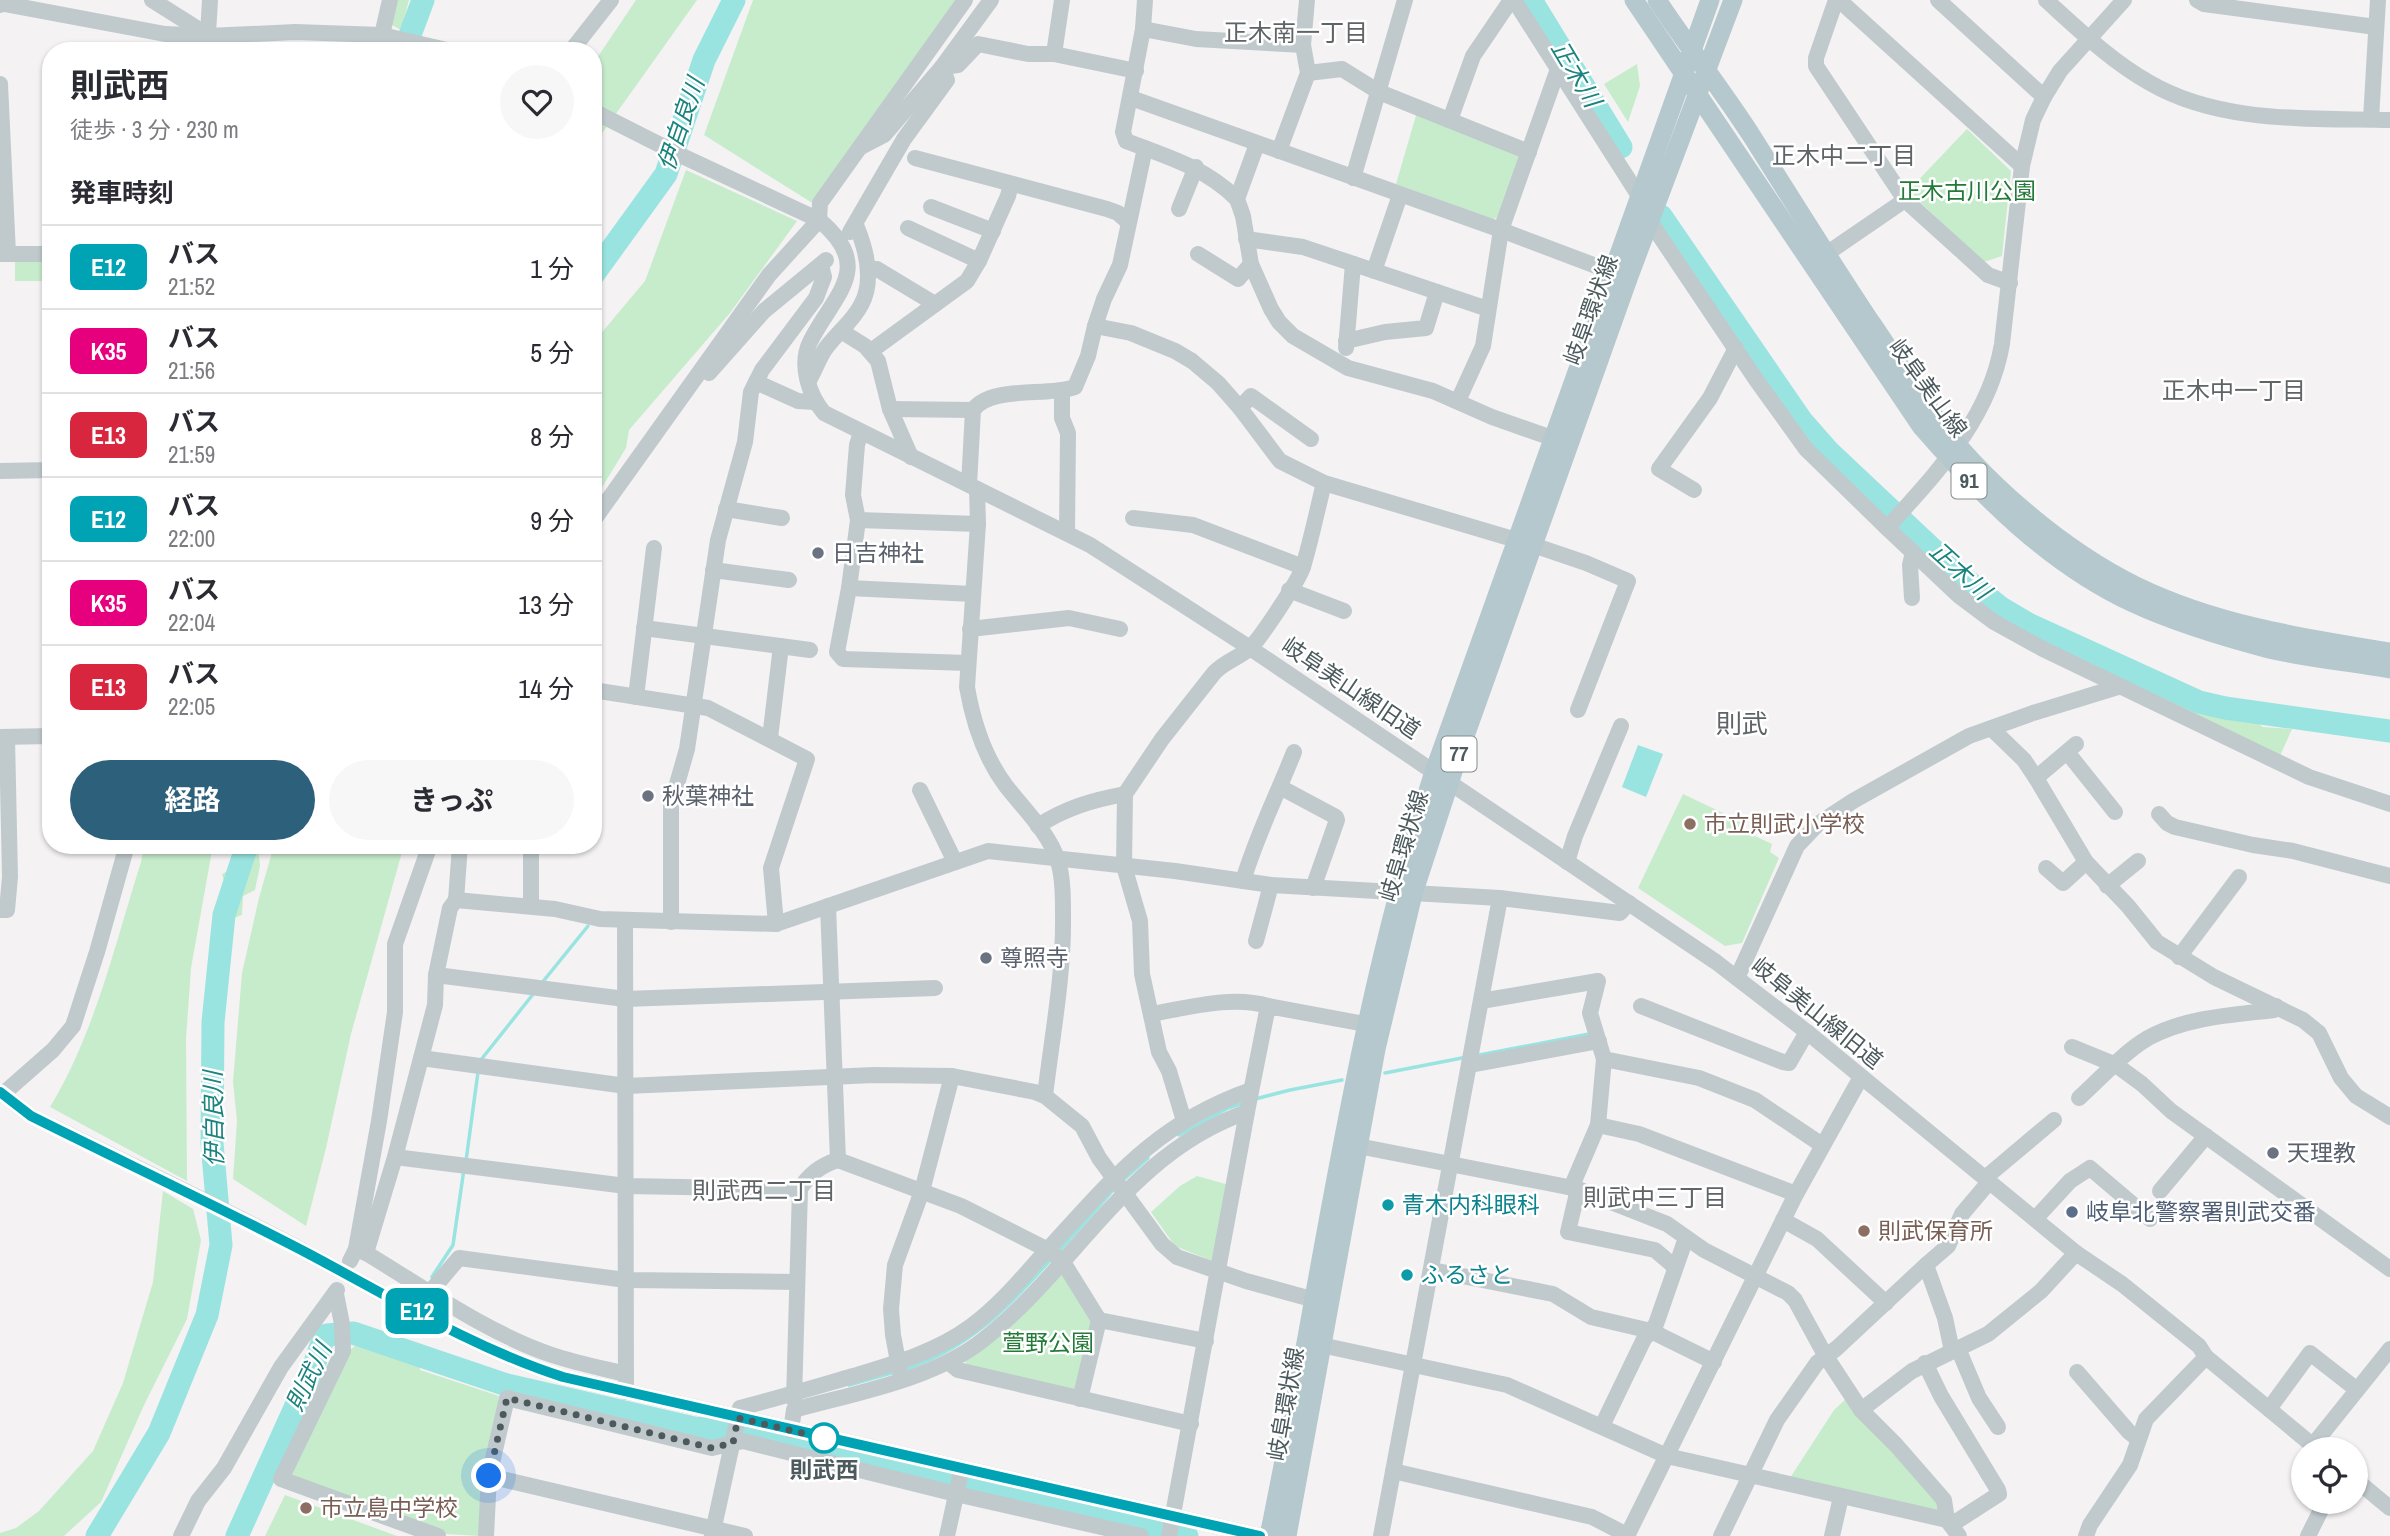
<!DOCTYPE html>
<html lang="ja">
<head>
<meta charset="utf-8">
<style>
  :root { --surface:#fff; --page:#f7f7f7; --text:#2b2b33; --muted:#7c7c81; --line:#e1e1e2; --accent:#2d607b }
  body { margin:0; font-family:"Archivo Narrow","Noto Sans JP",sans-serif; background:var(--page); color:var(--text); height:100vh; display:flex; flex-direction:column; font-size:26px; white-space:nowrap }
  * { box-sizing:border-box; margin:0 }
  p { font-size:23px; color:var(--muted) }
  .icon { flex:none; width:38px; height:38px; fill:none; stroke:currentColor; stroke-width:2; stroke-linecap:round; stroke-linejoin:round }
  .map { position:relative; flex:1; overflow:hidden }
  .panel { position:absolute; left:42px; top:42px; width:560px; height:812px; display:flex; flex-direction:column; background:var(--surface); border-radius:28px; box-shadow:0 2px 5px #0004 }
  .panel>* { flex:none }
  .badge { padding:0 14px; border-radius:10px; font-size:24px; line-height:46px }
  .buttons { position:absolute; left:2291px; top:1437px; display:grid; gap:14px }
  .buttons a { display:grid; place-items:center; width:77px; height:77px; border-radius:50%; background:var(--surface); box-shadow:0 2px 5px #0004; font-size:35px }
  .you { position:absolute; width:35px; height:35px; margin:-18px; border:5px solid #fff; border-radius:50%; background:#1a73e8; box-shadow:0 0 0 10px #1a73e833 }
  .map>.badge { position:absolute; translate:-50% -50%; box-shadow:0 0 0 4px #fff }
  h2 { padding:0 28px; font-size:26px; line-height:63px }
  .round { display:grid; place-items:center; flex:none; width:74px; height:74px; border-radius:37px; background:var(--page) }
  .overview { display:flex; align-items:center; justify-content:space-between; height:119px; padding:0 28px }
  h1 { font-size:33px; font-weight:700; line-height:52px }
  .primary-button { display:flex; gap:14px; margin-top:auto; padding:14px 28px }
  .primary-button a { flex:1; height:80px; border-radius:42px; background:var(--accent); color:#fff; font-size:28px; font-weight:700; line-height:80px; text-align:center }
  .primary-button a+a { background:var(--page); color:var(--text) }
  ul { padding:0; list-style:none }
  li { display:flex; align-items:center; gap:21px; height:84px; padding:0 28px; border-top:2px solid var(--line) }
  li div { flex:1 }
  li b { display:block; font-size:26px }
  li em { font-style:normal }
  li .badge { min-width:77px; font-weight:700; text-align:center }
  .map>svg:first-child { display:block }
  .green { fill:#c7eccc }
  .water { fill:#99e4e0 }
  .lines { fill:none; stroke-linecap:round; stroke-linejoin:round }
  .stream { stroke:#99e4e0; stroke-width:3.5 }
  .river { stroke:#99e4e0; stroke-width:23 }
  .minor { stroke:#c0cacd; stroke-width:16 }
  .major { stroke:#b5c8cd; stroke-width:19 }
  .line-casing { stroke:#fff; stroke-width:16 }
  .line { stroke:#00a3b4; stroke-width:10 }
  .walk { stroke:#4c5a5e; stroke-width:7; stroke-dasharray:0 12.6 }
  .worship-dot { fill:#6b7280; stroke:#fff; stroke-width:2.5 }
  .education-dot { fill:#8d6e63; stroke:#fff; stroke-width:2.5 }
  .culture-dot { fill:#0f9aa8; stroke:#fff; stroke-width:2.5 }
  .service-dot { fill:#5c6f8a; stroke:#fff; stroke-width:2.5 }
  .stop-dot { fill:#fff; stroke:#00a3b4; stroke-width:3.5 }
  .labels { text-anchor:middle; stroke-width:5; stroke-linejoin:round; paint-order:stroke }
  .shield { fill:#fff; stroke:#828c8e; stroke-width:2 }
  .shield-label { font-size:21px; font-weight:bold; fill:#4c5a5e }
  .park-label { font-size:23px; fill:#237937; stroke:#fff }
  .street-label { font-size:23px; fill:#4c5a5e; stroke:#fff }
  .worship-label { font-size:23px; fill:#5b616d; stroke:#fff; text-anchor:start }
  .education-label { font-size:23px; fill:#785e54; stroke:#fff; text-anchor:start }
  .culture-label { font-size:23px; fill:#0d838f; stroke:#fff; text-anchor:start }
  .service-label { font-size:23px; fill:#4e5e75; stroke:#fff; text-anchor:start }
  .stop-label { font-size:23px; font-weight:bold; fill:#4c5a5e; stroke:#fff }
  .neighbourhood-label { font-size:24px; fill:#5f6466; stroke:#fff }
  .water-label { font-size:24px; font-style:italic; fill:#1b837e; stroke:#fff }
  .quarter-label { font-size:26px; fill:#5f6466; stroke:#fff }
</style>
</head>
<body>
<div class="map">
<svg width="2390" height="1536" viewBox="0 0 2390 1536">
  <rect width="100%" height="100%" fill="#f4f2f3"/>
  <g class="green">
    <path d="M398,0h11l-8,30 -9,-5z"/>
    <path d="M636,0h61l-104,146v-82z"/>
    <path d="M753,0h205l-144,204 -110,-69z"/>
    <path d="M1637,64l3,22 -12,36 -24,-38z"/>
    <path d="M1417,112l100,42 2,4 -20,59 -6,2 -97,-35z"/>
    <path d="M1967,129l44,42 -9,85 -18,6 -76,-71z"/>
    <path d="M686,170l111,51 -67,92 -101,117 -3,18 -33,54v-159l52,-62z"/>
    <rect x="15" y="259" width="36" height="22"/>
    <path d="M2158,697l44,16 54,9 7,5 29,2 -13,29z"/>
    <path d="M1683,794l59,28 -2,7 32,15 -2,8 9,6 -37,85 -17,3 -87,-58z"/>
    <path d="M144,845h69l-22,123 -5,71 1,142 -137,-74c45,-74 65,-163 91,-245z"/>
    <path d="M242,845h16l2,21 -5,24 -12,6 -1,19 -11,4 -13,-11 9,-16 -5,-18 11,-6z"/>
    <path d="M274,845h130l-53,189 -25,114 -20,78 -73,-47 4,-58 -4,-39 9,-109 17,-75z"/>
    <path d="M1197,1176l32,9 -17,76 -37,-15 -24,-34 29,-26z"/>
    <path d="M163,1191l30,18 8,31 -14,79 -43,86 -43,97 -37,34h-64v-3l16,-5 23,-17 54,-60 30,-68 30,-101z"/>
    <path d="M1059,1274h5l29,48 -19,69 -108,-26 -1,-7z"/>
    <path d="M355,1346l65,20v4l79,26 -19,140 -34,-2 -155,-57 -3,-5 62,-122z"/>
    <path d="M1846,1399l96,109 -3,4 -149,-34 44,-68z"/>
    <path d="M285,1495l112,41h-132z"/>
  </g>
  <path class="water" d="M1638,745l25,9 -17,43 -24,-10z"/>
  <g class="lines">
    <g class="stream">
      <path d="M541,984l47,-58"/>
      <path d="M1474,1056l115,-22"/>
      <path d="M480,1061l54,-68"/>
      <path d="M1385,1073l82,-16"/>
      <path d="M1255,1099l35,-9 52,-10"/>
      <path d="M1179,1135l49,-27 16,-5"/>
      <path d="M466,1161l12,-89"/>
      <path d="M1122,1181l26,-23"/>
      <path d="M1059,1251l55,-62"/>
      <path d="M432,1277l21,-32 11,-76"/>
      <path d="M381,1342l7,-9"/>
      <path d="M906,1369c63,-21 102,-61 145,-110"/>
      <path d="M849,1385l46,-13"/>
    </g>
    <g class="river">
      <path d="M1531,0l90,147"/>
      <path d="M404,51l19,-51"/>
      <path d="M1661,216l140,204 28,32 132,124 40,32 27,16 171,78 26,6 165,23"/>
      <path d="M593,275l73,-101 38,-114 30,-60"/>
      <path d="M97,1536l62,-103 48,-118 14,-70 -9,-102 1,-121 11,-107 23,-70"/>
      <path d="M237,1536l76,-168 10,-28 4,-5 26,-2 154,52 187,43 24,2 48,9 421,97"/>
    </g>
    <g class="minor">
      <path d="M152,0l54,34"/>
      <path d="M1145,0l-2,29 -20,103 3,9c42,16 78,26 111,58"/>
      <path d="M1514,0l125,196"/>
      <path d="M1836,0l-20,58v8l89,134 83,75 22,8"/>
      <path d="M1839,0l183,166"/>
      <path d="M1938,0l106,97"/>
      <path d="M2046,0c33,30 65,61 104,83 71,41 161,35 240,37"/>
      <path d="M2197,0l7,4 172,23"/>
      <path d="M0,5v-2l165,31 43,2 87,-4 87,3 69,16"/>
      <path d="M1143,29l53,10 107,6"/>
      <path d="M207,51l3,-51"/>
      <path d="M370,51l12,-16 8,-35"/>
      <path d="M571,51l40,-51"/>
      <path d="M1054,54l8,-54"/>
      <path d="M1308,73l34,-4 37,23 150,60"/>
      <path d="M0,84l8,170"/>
      <path d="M1131,98l370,132 111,42"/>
      <path d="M593,111l87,44 139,65c58,48 14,75 -9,122 -11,23 -1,53 14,71l266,132 160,103 172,116 294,198 91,70 269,221 46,31 77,62 7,11 111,92"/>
      <path d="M2371,119l7,-119"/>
      <path d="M1450,120l23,-64 38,-56"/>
      <path d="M1257,144l-20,55 6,17 8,48 20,45 8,13 14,14 55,32 85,23 59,26 60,21"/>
      <path d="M861,147l23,-12 58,-68 49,-67"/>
      <path d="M1279,151l29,-78 -5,-28 4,-45"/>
      <path d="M915,158l192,51 11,4 10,9"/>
      <path d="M1353,178l52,-178"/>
      <path d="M931,207l62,24"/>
      <path d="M1179,209l17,-42"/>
      <path d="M1649,220l108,161 49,68 81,79 71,67 36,27 49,27 266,128 81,27"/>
      <path d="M908,228l71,33"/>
      <path d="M850,232l54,-93 43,-59 -5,-13 16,-2 20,-21 50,10h26l82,17"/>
      <path d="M1246,239l57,8 185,62"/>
      <path d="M0,254h51"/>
      <path d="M1198,254l40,25 13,-15"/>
      <path d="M1826,254l79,-54"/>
      <path d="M868,270l9,-1 58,35"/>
      <path d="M1374,271l26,-76"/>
      <path d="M1095,326l36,7 44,18 17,10 26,22 22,25 40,53 44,22 209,62 53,18 42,18 -50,129"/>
      <path d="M841,331l24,15 13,15 12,48 21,48"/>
      <path d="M1346,341l39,-9 41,-4 11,-36"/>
      <path d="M1346,348l7,-84"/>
      <path d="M871,351l96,-70 12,-20 29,-65 3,-12"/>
      <path d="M709,373l55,-62 62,-51"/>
      <path d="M756,382l42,19 17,1"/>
      <path d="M808,382c7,-11 11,-25 18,-34 11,-15 27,-27 35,-43 14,-25 5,-56 -5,-80"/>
      <path d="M1062,391v27l6,15 -1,100"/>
      <path d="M1458,401l25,-55 18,-116 57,-161"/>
      <path d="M1240,408l11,-12 60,43"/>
      <path d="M890,409l83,1"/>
      <path d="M861,432l-4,13 -4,50 5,25 -9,68 -12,64 6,7 125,4"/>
      <path d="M0,471l51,-1"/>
      <path d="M969,485l4,-75c18,-25 74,-13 102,-23l13,-31 7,-30 9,-27 16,-34 25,-117"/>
      <path d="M977,489l1,35 -11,163c6,35 18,71 39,99 18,23 43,47 52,75 5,17 5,36 5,54 1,60 -11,121 -18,181"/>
      <path d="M1694,490l-35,-21 51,-71 26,-50"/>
      <path d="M726,509l56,9"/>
      <path d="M1133,518l60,7 110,42"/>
      <path d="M858,520l120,4"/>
      <path d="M593,521l176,-246 50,-55 1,-17 145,-203"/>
      <path d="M1887,528c49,-55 102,-108 115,-184l20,-178 11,-46 11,-23 16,-26 64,-71"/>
      <path d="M713,570l76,10"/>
      <path d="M849,588l124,6"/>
      <path d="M1289,590l55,21"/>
      <path d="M1912,598l-2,-33 3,-13"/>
      <path d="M644,628l166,22"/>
      <path d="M970,629l99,-11 51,11"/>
      <path d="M593,690l115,18 99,51 -36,109 5,56"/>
      <path d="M636,697l18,-149"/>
      <path d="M1992,729l32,31 12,18 50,84 42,44 29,36 57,35 89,43 16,13 22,45 15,18 34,21"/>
      <path d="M0,737l51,-1"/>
      <path d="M770,738l11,-92"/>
      <path d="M2067,752l48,60"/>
      <path d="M2036,778l40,-34"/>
      <path d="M1280,787l56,30 1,3 -24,68"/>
      <path d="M920,790l35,72"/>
      <path d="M2159,814l8,9 8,4 78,18 40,6 97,25"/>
      <path d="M1038,826c27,-18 55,-26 87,-32"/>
      <path d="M1567,862l8,-26 46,-110"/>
      <path d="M2046,868l17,15 23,-21"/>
      <path d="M1243,881c13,-44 34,-86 51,-129"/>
      <path d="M2107,886l31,-25"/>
      <path d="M456,900l4,-55"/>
      <path d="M531,906v-61"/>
      <path d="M828,906l10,254"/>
      <path d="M0,910h7l3,-33 -3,-139"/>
      <path d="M625,920l1,472"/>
      <path d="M671,922v-117l16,-56 31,-209 27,-98 6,-50 11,-22 54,-72 8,-21 -3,-12"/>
      <path d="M1256,941l15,-56"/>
      <path d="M2179,957l60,-80"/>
      <path d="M436,975l189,24 310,-11"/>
      <path d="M1737,978l60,-132 21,-22 35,-23 116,-65 64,-23 88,-27"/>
      <path d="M1481,1001l117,-20 -8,32 14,46"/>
      <path d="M1641,1006l142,56 6,1 18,-31"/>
      <path d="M1151,1014c36,-6 81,-19 117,-8"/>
      <path d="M2072,1047l44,18 26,19 29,27 219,158"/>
      <path d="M421,1058l205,28 248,-11 78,1 83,16 10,4 37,30 17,32 63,86 15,13 69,24 69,19"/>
      <path d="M1470,1065l129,-24"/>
      <path d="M0,1092l31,24c93,46 186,89 278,138 83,44 164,94 254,123l697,159"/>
      <path d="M3,1094l50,-44 20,-24 24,-74 30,-107"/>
      <path d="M2079,1098c21,-19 45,-46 69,-60 38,-21 84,-23 126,-28l2,-4"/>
      <path d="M1184,1121l-15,-50 -10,-19 -17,-78 -2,-53 -16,-55 1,-72 37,-55 52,-66c12,-13 27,-15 39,-28 11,-13 45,-63 50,-78 8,-27 14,-56 21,-84"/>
      <path d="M1598,1125l41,9 157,60"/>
      <path d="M1358,1146l220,43 89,35 37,26 84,43 7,7 30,55 36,55 35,35 48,55 3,20 12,16"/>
      <path d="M395,1157l231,29 174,3c9,-15 21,-24 38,-29l123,46 87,44 15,12 36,58 -19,79"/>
      <path d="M1985,1178l69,-58"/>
      <path d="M1571,1188l27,-63 6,-66 95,19 56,22 67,45"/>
      <path d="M1578,1189l-10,43 87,18 20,17"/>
      <path d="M2160,1191l46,-55"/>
      <path d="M2035,1219l35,-38 20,-13 60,51"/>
      <path d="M1783,1220l34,19 69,64"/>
      <path d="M1686,1238l-30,86 -5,7 63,31"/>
      <path d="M356,1249l10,4 29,-96 40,-152 1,-30 14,-67 6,-8 99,9 45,10 176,5 212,-73 187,20 96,14 229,13 120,15 9,-10"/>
      <path d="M366,1253c60,36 119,79 186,102 24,8 49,13 74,19"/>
      <path d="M350,1261l6,-12 23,-128 16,-109v-68l35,-99"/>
      <path d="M1926,1265l22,-19 14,-32 27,-32"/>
      <path d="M1432,1270l121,24 38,23 60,14 -7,8 -42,87"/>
      <path d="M430,1292l29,-34 167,22 170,2"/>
      <path d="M336,1294l6,30 1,27 -62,128 157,57"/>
      <path d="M1099,1320l107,21"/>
      <path d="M1321,1345l186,40 160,71 280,64"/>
      <path d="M1956,1349l4,4 19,45 19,29"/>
      <path d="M948,1362l10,8 233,54"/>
      <path d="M1925,1363l16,33 57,94 1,4 -48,31"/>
      <path d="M900,1372l-7,-37 -2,-26 4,-44 27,-74 30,-115"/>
      <path d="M2077,1372l52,60 9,7"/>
      <path d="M794,1400l6,-211"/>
      <path d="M2269,1409l41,-56 46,36"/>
      <path d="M1861,1410l51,-39 76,-37 53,-43 35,-38"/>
      <path d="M791,1430l3,-20c61,-17 138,-30 189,-70 94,-74 145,-187 264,-228l21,-106 97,18"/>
      <path d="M2313,1445l77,-96"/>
      <path d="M1393,1471l199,46 35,18"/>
      <path d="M489,1476l256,60"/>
      <path d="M2356,1480l34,28"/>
      <path d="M181,1536l17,-35 26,-33 57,-101 56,-77"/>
      <path d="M486,1536l3,-60 18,-78 205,50 31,-7 213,53 185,42"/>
      <path d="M712,1536l28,-128c38,-10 75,-21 113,-32 40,-12 83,-24 117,-49 26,-19 47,-43 68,-67 69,-74 113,-135 213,-170"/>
      <path d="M947,1536l15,-68"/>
      <path d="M1169,1536l78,-424"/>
      <path d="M1381,1536l119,-638"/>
      <path d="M1627,1536l169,-342 65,-117"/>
      <path d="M1721,1536l56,-116 40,-57 20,-15 89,-83 19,53 7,33"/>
      <path d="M1832,1536l9,-39"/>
      <path d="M2086,1536l4,-11 40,-60 16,-46 60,-62"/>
      <path d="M2308,1536l17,-34"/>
    </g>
    <g class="major">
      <path d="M1634,0l287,426c60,69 128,138 212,177 43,20 90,34 136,46 39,9 81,13 121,20"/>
      <path d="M1657,0c31,47 66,91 96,138 39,62 77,123 117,183 21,30 40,62 62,92 49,67 129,136 204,173 80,39 167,52 254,66"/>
      <path d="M1269,1536c53,-255 84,-515 165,-764l276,-772"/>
      <path d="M1287,1536l89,-487 37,-155 47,-144 169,-474 104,-276"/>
    </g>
  </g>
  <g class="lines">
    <defs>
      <path id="line" d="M0,1092l31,24c92,46 186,90 278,138 83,44 164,94 254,123l697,159"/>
    </defs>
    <use href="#line" class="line-casing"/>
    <use href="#line" class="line"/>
    <path class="walk" d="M489,1476l18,-78 205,50 21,-5 5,-25 86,20"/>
  </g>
  <g class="worship-dot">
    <circle cx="818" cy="553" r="7"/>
    <circle cx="648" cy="796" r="7"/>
    <circle cx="986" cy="958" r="7"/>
    <circle cx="2273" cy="1153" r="7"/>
  </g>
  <g class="education-dot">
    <circle cx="1690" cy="824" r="7"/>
    <circle cx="1864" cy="1231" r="7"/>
    <circle cx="306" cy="1508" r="7"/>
  </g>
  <g class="culture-dot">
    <circle cx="1388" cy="1205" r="7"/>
    <circle cx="1407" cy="1275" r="7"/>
  </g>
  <circle class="service-dot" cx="2072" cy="1212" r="7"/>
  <circle class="stop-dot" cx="824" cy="1438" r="14"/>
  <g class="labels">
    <g class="shield">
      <rect x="1951.5" y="463.5" width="35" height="35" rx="5"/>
      <rect x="1441.5" y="736.5" width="35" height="35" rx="5"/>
    </g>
    <g class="shield-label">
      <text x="1969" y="488">91</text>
      <text x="1459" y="761">77</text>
    </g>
    <g class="park-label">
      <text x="1967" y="199">正木古川公園</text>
      <text x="1048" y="1351">萱野公園</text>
    </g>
    <g class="street-label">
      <text transform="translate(1591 310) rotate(-70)" y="8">岐阜環状線</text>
      <text transform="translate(1928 388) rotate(54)" y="8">岐阜美山線</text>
      <text transform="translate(1351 688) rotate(34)" y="8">岐阜美山線旧道</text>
      <text transform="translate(1404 846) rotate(-73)" y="8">岐阜環状線</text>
      <text transform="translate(1817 1013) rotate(39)" y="8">岐阜美山線旧道</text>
      <text transform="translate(1286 1404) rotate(-80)" y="8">岐阜環状線</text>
    </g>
    <g class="worship-label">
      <text x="832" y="561">日吉神社</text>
      <text x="662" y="804">秋葉神社</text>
      <text x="1000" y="966">尊照寺</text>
      <text x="2287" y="1161">天理教</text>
    </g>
    <g class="education-label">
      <text x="1704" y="832">市立則武小学校</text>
      <text x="1878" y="1239">則武保育所</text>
      <text x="320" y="1516">市立島中学校</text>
    </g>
    <g class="culture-label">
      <text x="1402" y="1213">青木内科眼科</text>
      <text x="1421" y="1283">ふるさと</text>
    </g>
    <g class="service-label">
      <text x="2086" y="1220">岐阜北警察署則武交番</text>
    </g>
    <g class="stop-label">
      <text x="824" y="1478">則武西</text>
    </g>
    <g class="neighbourhood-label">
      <text x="1296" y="41">正木南一丁目</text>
      <text x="1844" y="164">正木中二丁目</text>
      <text x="2234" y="399">正木中一丁目</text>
      <text x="764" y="1199">則武西二丁目</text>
      <text x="1655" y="1206">則武中三丁目</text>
    </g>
    <g class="water-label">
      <text transform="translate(1576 74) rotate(59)" y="8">正木川</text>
      <text transform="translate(681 124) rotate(-71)" y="8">伊自良川</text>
      <text transform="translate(1960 571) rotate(42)" y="8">正木川</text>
      <text transform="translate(214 1119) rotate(-91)" y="8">伊自良川</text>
      <text transform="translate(309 1377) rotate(-64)" y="8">則武川</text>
    </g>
    <g class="quarter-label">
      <text x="1742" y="733">則武</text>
    </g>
  </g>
</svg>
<div class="buttons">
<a><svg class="icon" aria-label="locate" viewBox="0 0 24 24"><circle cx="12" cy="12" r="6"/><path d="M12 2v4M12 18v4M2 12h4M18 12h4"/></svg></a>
</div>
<div class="you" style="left:489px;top:1476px"></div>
<b class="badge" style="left:417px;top:1311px;background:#00a3b4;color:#fff">E12</b>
<section class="panel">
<div class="overview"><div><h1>則武西</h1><p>徒歩 · 3 分 · 230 m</p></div><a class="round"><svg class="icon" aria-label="heart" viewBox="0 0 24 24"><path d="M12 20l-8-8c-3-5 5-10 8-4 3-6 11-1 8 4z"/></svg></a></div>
<h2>発車時刻</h2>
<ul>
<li><span class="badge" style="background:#00a3b4;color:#fff">E12</span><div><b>バス</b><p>21:52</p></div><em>1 分</em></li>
<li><span class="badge" style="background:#e6007e;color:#fff">K35</span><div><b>バス</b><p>21:56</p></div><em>5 分</em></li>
<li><span class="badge" style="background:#d7263d;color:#fff">E13</span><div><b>バス</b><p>21:59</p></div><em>8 分</em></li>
<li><span class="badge" style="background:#00a3b4;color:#fff">E12</span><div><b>バス</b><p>22:00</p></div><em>9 分</em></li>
<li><span class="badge" style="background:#e6007e;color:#fff">K35</span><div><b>バス</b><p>22:04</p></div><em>13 分</em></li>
<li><span class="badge" style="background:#d7263d;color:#fff">E13</span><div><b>バス</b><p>22:05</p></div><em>14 分</em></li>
</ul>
<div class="primary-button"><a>経路</a><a>きっぷ</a></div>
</section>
</div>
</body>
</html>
